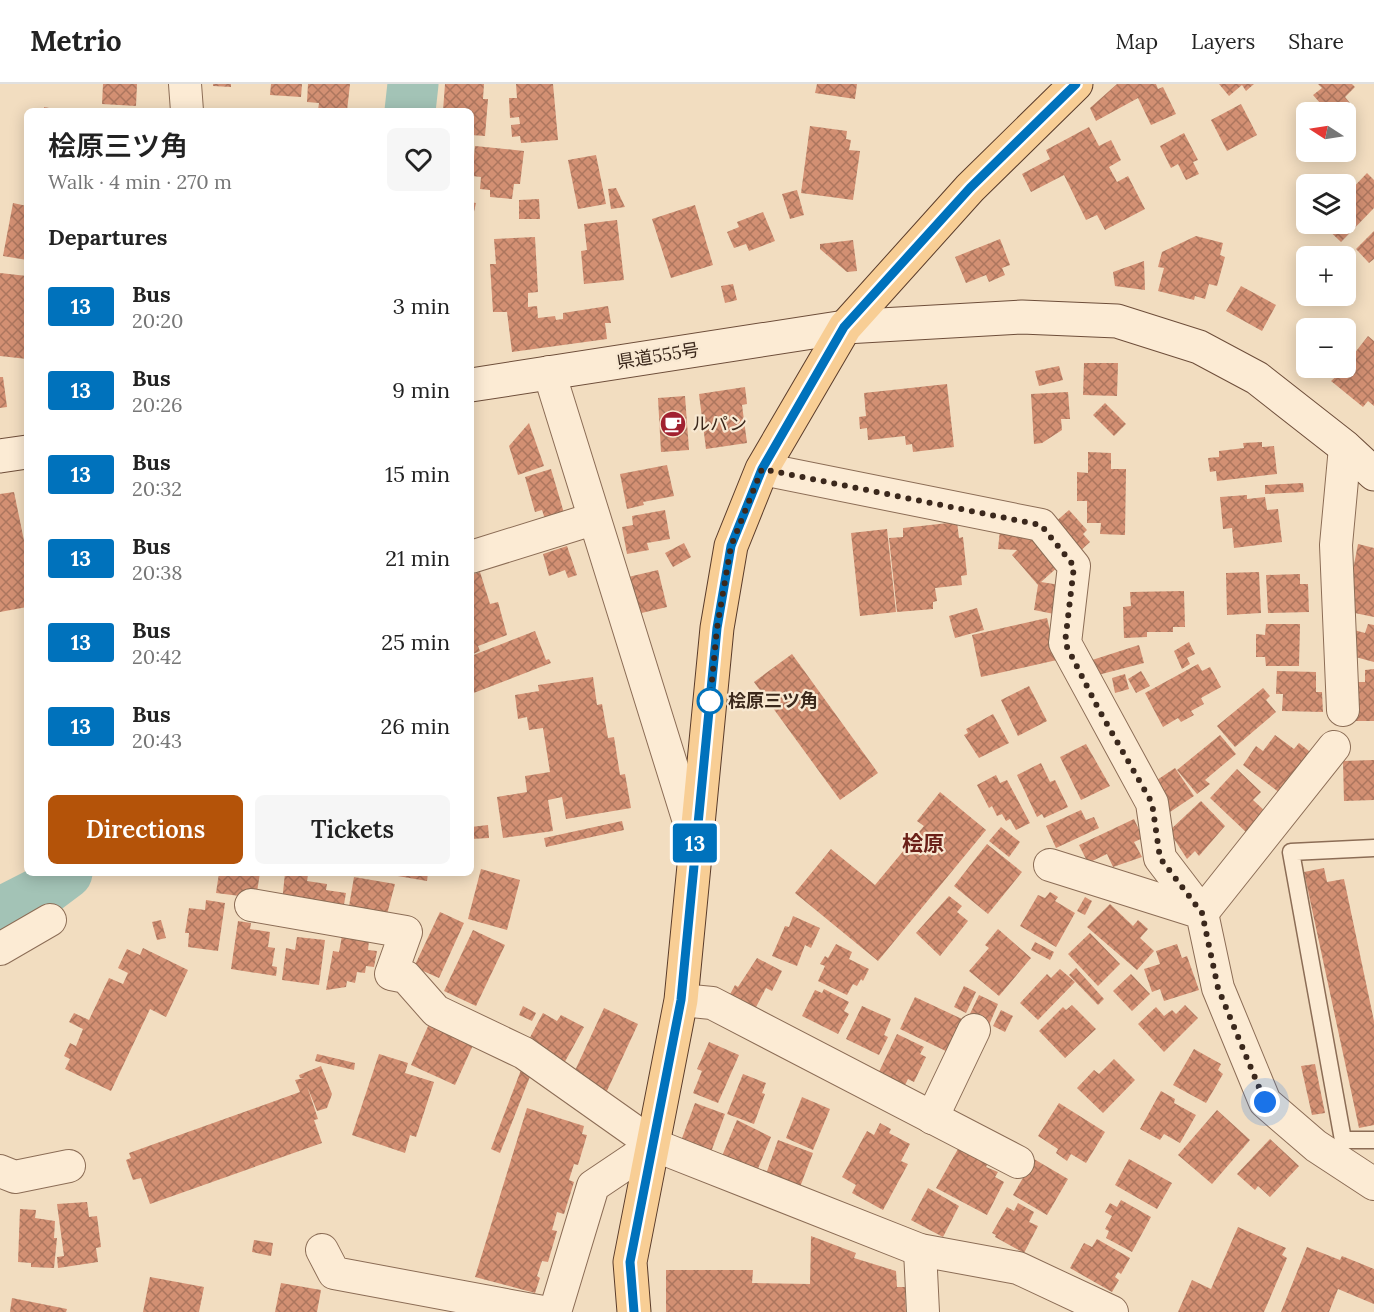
<!DOCTYPE html>
<html lang="en">
<head>
<meta charset="utf-8">
<style>
  :root { --surface:#fff; --page:#f6f6f6; --text:#222; --muted:#767676; --line:#e0e0e0; --accent:#b45309 }
  body { margin:0; font-family:Lora,"Noto Sans JP",serif; background:var(--page); color:var(--text); height:100vh; display:flex; flex-direction:column; font-size:22px; white-space:nowrap }
  * { box-sizing:border-box; margin:0 }
  p { font-size:20px; color:var(--muted) }
  .icon { flex:none; width:33px; height:33px; fill:none; stroke:currentColor; stroke-width:2; stroke-linecap:round; stroke-linejoin:round }
  .map { position:relative; flex:1; overflow:hidden }
  .drawer { position:absolute; left:24px; top:24px; width:450px; height:768px; display:flex; flex-direction:column; background:var(--surface); border-radius:9px; box-shadow:0 3px 15px #0003 }
  .drawer>* { flex:none }
  .badge { padding:0 12px; border-radius:4px; font-size:21px; line-height:39px }
  .needle { width:39px; rotate:282deg }
  .controls { position:absolute; left:1296px; top:18px; display:grid; gap:12px }
  .controls a { display:grid; place-items:center; width:60px; height:60px; border-radius:9px; background:var(--surface); box-shadow:0 3px 15px #0003; font-size:30px }
  .you { position:absolute; width:30px; height:30px; margin:-15px; border:4px solid #fff; border-radius:50%; background:#1a73e8; box-shadow:0 0 0 9px #1a73e833 }
  .map>.badge { position:absolute; translate:-50% -50%; box-shadow:0 0 0 3px #fff }
  h2 { padding:0 24px; font-size:22px; line-height:54px }
  .round { display:grid; place-items:center; flex:none; width:63px; height:63px; border-radius:9px; background:var(--page) }
  .head { display:flex; align-items:center; justify-content:space-between; height:102px; padding:0 24px }
  h1 { font-size:28px; font-weight:600; line-height:45px }
  .cta { display:flex; gap:12px; margin-top:auto; padding:12px 24px }
  .cta a { flex:1; height:69px; border-radius:9px; background:var(--accent); color:#fff; font-size:24px; font-weight:600; line-height:69px; text-align:center }
  .cta a+a { background:var(--page); color:var(--text) }
  ul { padding:0; list-style:none }
  li { display:flex; align-items:center; gap:18px; height:84px; padding:0 24px }
  li div { flex:1 }
  li b { display:block; font-size:22px }
  li em { font-style:normal }
  li .badge { min-width:66px; font-weight:700; text-align:center }
  header { display:flex; align-items:center; gap:36px; box-sizing:border-box; height:84px; padding:0 30px; background:var(--surface); border-bottom:2px solid var(--line) }
  header strong { font-size:28px }
  nav { display:flex; gap:33px; margin-inline-start:auto; font-size:21px }
  .map>svg:first-child { display:block }
  .lines { fill:none; stroke-linecap:round; stroke-linejoin:round }
  .river { stroke:#a3c3b6; stroke-width:51 }
  .building { fill:url(#building-cross-hatch) }
  .lane-casing { stroke:#8c6d56; stroke-width:19 }
  .street-casing { stroke:#8c6d56; stroke-width:34 }
  .secondary-casing { stroke:#6e4e3a; stroke-width:35 }
  .primary-casing { stroke:#5a3c2b; stroke-width:35 }
  .lane { stroke:#fcebd4; stroke-width:16 }
  .street { stroke:#fcebd4; stroke-width:32 }
  .secondary { stroke:#fcebd4; stroke-width:33 }
  .primary { stroke:#f8ce95; stroke-width:33 }
  .line-casing { stroke:#fff; stroke-width:14 }
  .line { stroke:#0072bc; stroke-width:9 }
  .walk { stroke:#3b281c; stroke-width:6; stroke-dasharray:0 10.8 }
  .stop-dot { fill:#fff; stroke:#0072bc; stroke-width:3 }
  .labels { text-anchor:middle; stroke-width:4.5; stroke-linejoin:round; paint-order:stroke }
  .street-label { font-size:18px; fill:#3b281c; stroke:#f8e8d1 }
  .poi-label { font-size:18px; fill:#3b281c; stroke:#f8e8d1; text-anchor:start }
  .stop-label { font-size:18px; font-weight:bold; fill:#3b281c; stroke:#f8e8d1; text-anchor:start }
  .quarter-label { font-size:21px; font-weight:bold; fill:#6b2018; stroke:#f8e8d1 }
</style>
</head>
<body>
<header>
<strong>Metrio</strong>
<nav><a>Map</a><a>Layers</a><a>Share</a></nav>
</header>
<div class="map">
<svg width="1374" height="1228" viewBox="0 0 1374 1228">
  <defs>
    <pattern id="building-cross-hatch" width="8" height="8" patternUnits="userSpaceOnUse" patternTransform="scale(1.5)"><rect width="8" height="8" fill="#d39073"/><path d="M0 0l8 8M0 8l8-8" fill="none" stroke="#ac765e"/></pattern>
  </defs>
  <rect width="100%" height="100%" fill="#f2ddc0"/>
  <g class="lines">
    <g class="river">
      <path d="M410,27l3,-27"/>
      <path d="M0,829l43,-22 24,-18"/>
    </g>
  </g>
  <g class="building">
    <path d="M103,0h34l-1,22 -34,-2z"/>
    <path d="M213,0h18v3l-18,-1z"/>
    <path d="M271,0h31l-1,13 -31,-2z"/>
    <path d="M308,0h42l-3,27 -29,-1 1,-7 -12,-1z"/>
    <path d="M445,0h39l-1,15h5l-3,37 -14,-1v-24h-28z"/>
    <path d="M516,0h37l5,56 -37,3 -1,-7 -8,1 -1,-12 9,-1 -1,-7 -9,1 -1,-20h8z"/>
    <path d="M817,0h40l-2,15 -40,-6z"/>
    <path d="M1117,0h39l2,5 5,-2 13,27 -25,11 -13,-27 -42,23 -6,-13z"/>
    <path d="M1219,0h35l-8,7 -4,-6 -13,11z"/>
    <path d="M1318,0h34l3,3 -10,10 5,6 -12,9h-10l-15,-17 9,-7z"/>
    <path d="M1241,20l16,31 -30,16 -16,-31z"/>
    <path d="M44,23l15,3v1h-15z"/>
    <path d="M810,42l37,5 -1,8 5,1 -2,10 11,1 -7,49 -52,-7z"/>
    <path d="M1089,43l10,19 12,-6 10,20 -12,7 8,15 11,-6 17,33 -40,21 -8,-15 -11,5 -22,-45 -33,17 -9,-18 28,-15 -4,-9z"/>
    <path d="M1184,49l14,27 -5,2 6,12 -13,6 -8,-16 -7,4 -11,-22z"/>
    <path d="M475,62l49,5 -4,33h-6l-2,15 -22,-2v-7l-10,-1 1,-12 -9,-1z"/>
    <path d="M596,71l10,49 -28,5 -10,-49z"/>
    <path d="M1367,89l7,7v28l-33,34 -19,-18h24v-29z"/>
    <path d="M616,104l9,19 -14,2 -3,-20z"/>
    <path d="M797,106l7,25 -14,4 -8,-25z"/>
    <path d="M539,115l1,20h-21v-19z"/>
    <path d="M471,118l5,1 -4,17h-1z"/>
    <path d="M13,119l14,3v54l-24,-4z"/>
    <path d="M695,121l18,60 -42,13 -19,-59z"/>
    <path d="M763,128l12,29 -26,10 -3,-7 -12,4 -7,-16 12,-5 -2,-5z"/>
    <path d="M617,136l7,60 -40,4 -3,-33 6,-1 -3,-26z"/>
    <path d="M1374,147v28l-5,4 -13,-14z"/>
    <path d="M1196,152l27,7 -3,12 5,2 -8,29 -8,-2 -4,15 -10,-3 -1,4 -36,-9 6,-23 -6,-1 4,-15z"/>
    <path d="M535,153l3,55 -10,1v14l9,-1 1,12 17,-2 1,4 7,-1v-6l45,-7 3,17h-6l2,16 -95,13 -5,-40h-14l-3,-48h6l-2,-25z"/>
    <path d="M1000,155l10,26 -8,3 3,7 -16,7 -3,-7 -20,8 -11,-26z"/>
    <path d="M853,156l4,31 -10,1 -27,-23v-5z"/>
    <path d="M1144,177l1,29 -30,-4 -2,-14z"/>
    <path d="M0,189l27,3v83l-27,-3z"/>
    <path d="M733,200l4,16 -12,3 -4,-17z"/>
    <path d="M1241,202l35,19 -14,26 -36,-20z"/>
    <path d="M1368,252l6,5v65l-6,-5 -5,6 -32,-26 15,-13v-4z"/>
    <path d="M1084,279h34l-1,33 -34,-1z"/>
    <path d="M1059,282l4,14 -24,6 -4,-15z"/>
    <path d="M0,293h3l4,30 -7,1z"/>
    <path d="M947,300l7,63 -41,5 -1,-8 -6,1 -1,-9 -37,4 -1,-12 -7,1 -1,-12 7,-1 -2,-23z"/>
    <path d="M745,303l2,17 -5,1 5,38 -41,6 -7,-55z"/>
    <path d="M1068,308l2,27h-9l1,11 -20,13 -8,1 -3,-50z"/>
    <path d="M685,312l4,54 -28,2 -3,-54z"/>
    <path d="M1105,319l21,21 -12,12 -21,-21z"/>
    <path d="M529,339l15,43 -26,9 -9,-29z"/>
    <path d="M1262,358v5l12,-1 3,28 -60,7 -1,-10 -6,1 -2,-14 11,-1v-6l25,-3 -1,-5z"/>
    <path d="M1088,368l23,1v16h15l-1,66 -25,-1 1,-11h-14v-22h-10v-29l11,1z"/>
    <path d="M667,381l7,31 -31,6 1,3 -17,4 -7,-35z"/>
    <path d="M551,385l13,44 -19,6 -3,-9 -7,2 -10,-35z"/>
    <path d="M1303,399l1,9 -39,2v-9z"/>
    <path d="M14,408l13,63v52l-27,5v-118z"/>
    <path d="M1247,411v4l18,-2 2,13 11,-1 4,33 -48,6 -2,-20 -9,1 -3,-32z"/>
    <path d="M665,426l5,29 -23,4 2,7 -22,4 -5,-27 11,-2 -1,-9z"/>
    <path d="M1069,426l18,20 -4,4 7,8 -12,11 -25,-29z"/>
    <path d="M957,438l2,16 4,-1 4,38 -6,1 1,9 -27,3 2,13 -4,1v7l-36,3 -8,-74 14,-1v-9z"/>
    <path d="M887,445l9,83 -36,4 -9,-83z"/>
    <path d="M1000,446l28,2 32,33 -19,17 19,3 -6,29 -20,-4 4,-25 -26,-30 5,-5 -19,-1z"/>
    <path d="M684,459l7,14 -18,10 -8,-14z"/>
    <path d="M1358,460l16,4v69l-29,-6z"/>
    <path d="M567,462l10,29 -9,3 -3,-8 -16,6 -6,-22z"/>
    <path d="M658,486l9,37 -34,8 -9,-37z"/>
    <path d="M480,488l10,32 8,-2 9,33 -29,11 2,5 -9,4v-80z"/>
    <path d="M1259,488l2,41 -34,2 -1,-42z"/>
    <path d="M1300,490v10h8l1,28 -41,1 -2,-38z"/>
    <path d="M1184,507l1,36h-12v5h-26v5l-23,1 -1,-31 8,-1 -1,-14z"/>
    <path d="M977,524l7,22 -29,8 -6,-22z"/>
    <path d="M1047,534l10,42 -76,17 -9,-42z"/>
    <path d="M1266,540h34l-1,42h-33l-1,-9h-9v-23l9,1z"/>
    <path d="M1368,540l6,1v37l-26,-7 6,-25 11,3z"/>
    <path d="M535,547l11,29 3,-1 2,4 -80,31v-38z"/>
    <path d="M1189,558l6,12 -8,4 3,6 -8,5 -8,-18z"/>
    <path d="M1139,561l5,18 -50,13 -5,-15z"/>
    <path d="M792,570l86,119 -38,27 -86,-118z"/>
    <path d="M1198,580l4,7 8,-4 11,20 -20,11 3,6 -13,7 3,4 -13,7 -3,-4 -15,9 -18,-34z"/>
    <path d="M1374,585v52h-23l-1,-39h15v-12z"/>
    <path d="M1141,587l9,15 -14,7 -8,-14z"/>
    <path d="M1277,587l39,1v20h6l1,20 -41,-1 1,-17h-7z"/>
    <path d="M1125,590l4,15 -14,4 -3,-15z"/>
    <path d="M593,593l4,28 5,-1 6,34 6,-1 6,38 5,-1 6,34 -65,11 -4,-22 -14,3 5,31 -50,7 -6,-41 30,-5 -2,-16 25,-4 -7,-44 -14,2 -2,-13 -9,2 -3,-24 24,-4 -1,-6z"/>
    <path d="M1029,602l18,35 -29,15 -17,-36z"/>
    <path d="M1263,604l7,8 -4,4 10,12 -41,35 -18,-21z"/>
    <path d="M993,630l16,29 -30,15 -15,-23 4,-2 -2,-4z"/>
    <path d="M1220,651l16,19 -31,26 5,4 -13,10 -20,-24z"/>
    <path d="M1275,651l19,14 5,-6 15,12 -30,41 -41,-31 13,-19 7,5z"/>
    <path d="M1086,660l24,42 -29,14 -21,-43z"/>
    <path d="M1374,676v40l-30,1 -1,-40z"/>
    <path d="M1041,679l9,19 5,-2 13,27 -24,11 -2,-4 -5,3 -20,-42z"/>
    <path d="M1175,684l19,28 -27,18 -19,-28z"/>
    <path d="M1237,685l24,23 -8,8 13,12 -19,21 -37,-35z"/>
    <path d="M996,691l4,8 7,-3 23,43 -14,7 -6,-11 -4,2 -4,-7 -5,2 -5,-10 -3,2 -12,-23z"/>
    <path d="M940,708l46,38 -108,131 -83,-68 36,-44 44,36 49,-59 -7,-5z"/>
    <path d="M1201,717l24,25 -26,30 -4,-5 -8,8 -18,-28z"/>
    <path d="M1081,726l5,10 8,-3 5,11 -43,20 -10,-22z"/>
    <path d="M1134,735l9,19 -9,4 8,15 -29,10 -6,-13 -19,9 -9,-18z"/>
    <path d="M622,737l2,9 -78,17 -2,-9z"/>
    <path d="M488,741l1,13 -18,1v-12z"/>
    <path d="M1001,743l19,15 -11,15 -20,-16z"/>
    <path d="M987,760l35,28 -34,42 -34,-28z"/>
    <path d="M1324,784l3,14 17,-3 30,142v104l-15,3 -55,-256z"/>
    <path d="M481,785l39,11 -13,50 -39,-11z"/>
    <path d="M219,789h41l-4,25 -40,-5z"/>
    <path d="M285,789l23,2 -1,6 20,3 -1,6 20,3 -3,17 -61,-8z"/>
    <path d="M380,789h48l-1,8z"/>
    <path d="M354,793l41,7 -9,34 -38,-6z"/>
    <path d="M1050,808l8,5 -3,4 20,12 -19,34 -36,-21 18,-31 7,3z"/>
    <path d="M949,812l13,10 -5,6 11,9 -28,35 -24,-23z"/>
    <path d="M1085,813l7,4 -7,14 -8,-4z"/>
    <path d="M206,816l19,3 -7,48 -30,-4 1,-14h-4l4,-25 16,2z"/>
    <path d="M1110,820l23,22 5,-6 10,9 -8,9 14,13 -17,19 -50,-43z"/>
    <path d="M440,828l24,11 -25,55 -25,-11z"/>
    <path d="M793,832l27,12 -9,20 -6,-3 -8,21 -25,-10 13,-30 4,1z"/>
    <path d="M161,836l5,18 -9,2 -5,-18z"/>
    <path d="M238,837l13,2 -1,6 20,3 -2,15 7,1 -3,18 5,1 -1,9 -45,-7z"/>
    <path d="M998,845l33,29 -32,38 -30,-25 20,-23 -4,-3z"/>
    <path d="M473,846l32,15 -29,61 -32,-15z"/>
    <path d="M1090,849l30,31 -22,22 -30,-32z"/>
    <path d="M342,852l27,5 -1,9 9,1 -3,16 -8,-1 -1,7 -8,-1 -2,11 -8,-2 -1,6 -20,3 7,-39 6,1z"/>
    <path d="M297,853l28,3 -6,45 -37,-5 4,-32 9,2z"/>
    <path d="M1035,858l19,10 -4,8 -19,-10z"/>
    <path d="M836,860l16,8 -3,7 20,10 -6,12 -2,-2 -4,7 -4,-2 -6,11 -29,-14 7,-15 -5,-2 5,-8 3,2z"/>
    <path d="M1177,860l5,14 5,-2 12,34 -35,11 -4,-12 -8,3 -8,-23 16,-5 -4,-13z"/>
    <path d="M143,864l45,22 -22,47 -16,-8 -39,82 -46,-22 5,-10 -6,-3 6,-13 6,3 7,-17 -14,-7 5,-9 15,7 20,-42 14,6 5,-11 -10,-5 9,-19 13,6z"/>
    <path d="M757,874l25,13 -10,20 -6,-3 -11,21 -29,-7 9,-17 3,2z"/>
    <path d="M1076,884l28,31 -6,6 -29,-30z"/>
    <path d="M1060,885l15,13 -37,38 -18,-17 27,-29 4,4z"/>
    <path d="M1131,890l19,20 -18,17 -19,-20z"/>
    <path d="M964,902l12,6 -10,21 -12,-6z"/>
    <path d="M824,905l25,13 -5,9 5,3 -11,20 -36,-18 13,-26 7,3z"/>
    <path d="M979,911l19,9 -11,26 -20,-10z"/>
    <path d="M915,913l47,22 1,10 -11,25 -52,-25z"/>
    <path d="M1072,921l24,24 -31,29 -26,-27 24,-24 3,3z"/>
    <path d="M1185,921l13,13 -34,34 -26,-28 18,-17 8,9 8,-6 4,4z"/>
    <path d="M523,922l13,7 -4,8 -13,-6z"/>
    <path d="M862,922l29,13 -7,16 4,2 -9,18 -33,-16z"/>
    <path d="M604,924l34,16 -32,69 -34,-16z"/>
    <path d="M1001,926l12,6 -8,16 -12,-6z"/>
    <path d="M543,929l14,8 4,-6 23,12 -22,40 -35,-24z"/>
    <path d="M429,940l45,19 -19,42 -44,-20z"/>
    <path d="M897,950l27,13 -4,7 6,3 -12,25 -6,-3 -5,10 -26,-13z"/>
    <path d="M709,958l30,13 -21,48 -25,-10 9,-22 -5,-2z"/>
    <path d="M1194,965l27,15 -3,6 5,4 -17,29 -33,-18z"/>
    <path d="M317,970l38,9 -1,7 -39,-9z"/>
    <path d="M379,970l29,9 -3,10 29,9 -18,55 -6,-2 -5,18 -53,-18z"/>
    <path d="M1114,975l21,21 -32,33 -26,-25 17,-18 5,4z"/>
    <path d="M1315,980l10,49 -13,2 -11,-49z"/>
    <path d="M321,982l11,28 -5,14 -10,3 -10,-25 11,33 -4,1 8,23 -172,61 -9,-26 -8,2 -7,-20 5,-2 -2,-5 171,-61 -5,-12 9,-2h-4l-1,-3z"/>
    <path d="M521,986l10,4 -31,79 -9,-4z"/>
    <path d="M743,990l23,9 -4,10 3,1 -11,30 -27,-10z"/>
    <path d="M1161,1007l14,8 -1,4 22,12 -16,28 -16,-9 -4,6 -20,-11z"/>
    <path d="M802,1013l28,12 -17,41 -27,-12z"/>
    <path d="M695,1019l30,11 -14,38 -30,-11z"/>
    <path d="M1059,1019l46,29 -19,31 -15,-9 -4,7 -11,-8 2,-4 -20,-13z"/>
    <path d="M527,1024l57,18 -2,8 5,1 -9,30 -4,-1 -5,16 5,2 -10,32 -7,-2 -5,18 5,1 -9,31 -6,-1 -5,15 3,2 -5,15 -60,-16z"/>
    <path d="M1217,1026l33,30 -38,44 -34,-29z"/>
    <path d="M737,1036l34,17 -14,34 -35,-15z"/>
    <path d="M880,1039l11,6 -2,4 21,11 -9,17 7,3 -25,46 -31,-17 4,-8 -14,-8 25,-46 7,4z"/>
    <path d="M1270,1055l29,27 -29,31 -12,-11 -3,4 -18,-16z"/>
    <path d="M778,1056l35,13 -13,34 -34,-13z"/>
    <path d="M958,1065l30,14 -2,4 12,5 -3,5 9,5 -17,33 -51,-27z"/>
    <path d="M1034,1075l34,20 -21,36 -34,-20z"/>
    <path d="M1129,1075l43,24 -15,26 -42,-24z"/>
    <path d="M928,1104l31,18 -16,31 -32,-17z"/>
    <path d="M1121,1116l30,17 -19,35 -26,-14 3,-7 -4,-2 7,-13 -7,-4 5,-9 7,4z"/>
    <path d="M87,1118l2,15 8,-1 4,31 -5,1 2,14 -40,6 -1,-11 7,-1 -7,-52z"/>
    <path d="M1018,1119l16,9 -5,10 9,4 -14,27 -29,-16 1,-2 -4,-2 15,-26 7,4z"/>
    <path d="M20,1125l16,1 -1,8 20,3 -1,17h3l-3,30 -23,-1v-4l-13,-1z"/>
    <path d="M1238,1143l48,21 -4,7 5,3 -23,54h-86l14,-32 19,9z"/>
    <path d="M811,1152l45,17 -2,5 42,13 1,16h8l1,25h-240v-42h87l-1,13 58,1z"/>
    <path d="M1097,1155l33,19 -9,16 -3,-2 -3,5 4,3 -7,12 -42,-24 14,-25 8,4z"/>
    <path d="M254,1156l19,3 -2,13 -19,-4z"/>
    <path d="M1307,1163l33,13 2,-4 32,13v35l-36,-15 -9,23h-48z"/>
    <path d="M150,1193l54,10 -5,25h-56z"/>
    <path d="M281,1199l40,7 -4,22h-42z"/>
    <path d="M12,1214l55,11 -1,3h-56z"/>
  </g>
  <g class="lines">
    <defs>
      <path id="lane" d="M1374,764l-83,4 52,288h31"/>
      <g id="street">
        <path d="M185,0l2,27"/>
        <path d="M549,288l146,469"/>
        <path d="M762,385l279,56 33,41 -9,77 87,160 8,55 42,55 132,-166"/>
        <path d="M471,473l122,-38"/>
        <path d="M1343,626l-7,-165 9,-98"/>
        <path d="M1050,781l152,48 16,75 47,114 51,44 58,38"/>
        <path d="M251,821l155,27 -15,42 15,3 30,34 88,42 130,92 266,105 98,18 94,44"/>
        <path d="M0,865l50,-29"/>
        <path d="M681,916l31,3 306,159"/>
        <path d="M932,1034l42,-88"/>
        <path d="M0,1087l15,6 54,-11"/>
        <path d="M322,1166l12,23 209,39"/>
        <path d="M920,1166l3,62"/>
        <path d="M555,1228l38,-126 61,-41"/>
      </g>
      <g id="secondary">
        <path d="M471,301l374,-58 177,-10 95,4 82,26 58,31 88,69 29,27"/>
        <path d="M0,372l27,-4"/>
      </g>
      <path id="primary" d="M634,1228l-4,-50 51,-262 36,-372 14,-82 31,-77 83,-142 125,-139 106,-104"/>
    </defs>
    <use href="#lane" class="lane-casing"/>
    <use href="#street" class="street-casing"/>
    <use href="#secondary" class="secondary-casing"/>
    <use href="#primary" class="primary-casing"/>
    <use href="#lane" class="lane"/>
    <use href="#street" class="street"/>
    <use href="#secondary" class="secondary"/>
    <use href="#primary" class="primary"/>
  </g>
  <g class="lines">
    <defs>
      <path id="line" d="M634,1228l-4,-50 51,-262 36,-372 14,-82 31,-77 82,-142 126,-139 106,-104"/>
    </defs>
    <use href="#line" class="line-casing"/>
    <use href="#line" class="line"/>
    <path class="walk" d="M710,617l7,-73 14,-82 31,-77 279,56 33,41 -9,77 34,67 53,93 8,55 42,55 16,75 47,114"/>
  </g>
  <defs>
    <symbol id="cafe-disc" viewBox="-11 -11 22 22"><circle r="9.5" fill="#a12130" stroke="#f8e8d1"/><path d="M-5.5-4.5H6V0H3Q3 3.5 0 3.5H-2.5Q-5.5 3.5-5.5 0ZM3-3.2v2h1.7v-2ZM-6 4.5H4V6H-6Z" fill="#fff"/></symbol>
  </defs>
  <g fill-rule="evenodd">
    <use href="#cafe-disc" x="658" y="325" width="30" height="30"/>
  </g>
  <circle class="stop-dot" cx="710" cy="617" r="12"/>
  <g class="labels">
    <g class="street-label">
      <text transform="translate(658 272) rotate(-9)" y="6">県道555号</text>
    </g>
    <g class="poi-label">
      <text x="692" y="346">ルパン</text>
    </g>
    <g class="stop-label">
      <text x="728" y="623">桧原三ツ角</text>
    </g>
    <g class="quarter-label">
      <text x="923" y="767">桧原</text>
    </g>
  </g>
</svg>
<div class="controls">
<a><svg class="needle" viewBox="-14 -14 28 28"><path d="M0-13l5 13h-10z" fill="#e53935"/><path d="M0 13l5-13h-10z" fill="#767676"/></svg></a>
<a><svg class="icon" aria-label="layers" viewBox="0 0 24 24"><path d="M12 4l9 5-9 5-9-5zM3 14l9 5 9-5"/></svg></a>
<a>+</a>
<a>−</a>
</div>
<div class="you" style="left:1265px;top:1018px"></div>
<b class="badge" style="left:695px;top:759px;background:#0072bc;color:#fff">13</b>
<section class="drawer">
<div class="head"><div><h1>桧原三ツ角</h1><p>Walk · 4 min · 270 m</p></div><a class="round"><svg class="icon" aria-label="heart" viewBox="0 0 24 24"><path d="M12 20l-8-8c-3-5 5-10 8-4 3-6 11-1 8 4z"/></svg></a></div>
<h2>Departures</h2>
<ul>
<li><span class="badge" style="background:#0072bc;color:#fff">13</span><div><b>Bus</b><p>20:20</p></div><em>3 min</em></li>
<li><span class="badge" style="background:#0072bc;color:#fff">13</span><div><b>Bus</b><p>20:26</p></div><em>9 min</em></li>
<li><span class="badge" style="background:#0072bc;color:#fff">13</span><div><b>Bus</b><p>20:32</p></div><em>15 min</em></li>
<li><span class="badge" style="background:#0072bc;color:#fff">13</span><div><b>Bus</b><p>20:38</p></div><em>21 min</em></li>
<li><span class="badge" style="background:#0072bc;color:#fff">13</span><div><b>Bus</b><p>20:42</p></div><em>25 min</em></li>
<li><span class="badge" style="background:#0072bc;color:#fff">13</span><div><b>Bus</b><p>20:43</p></div><em>26 min</em></li>
</ul>
<div class="cta"><a>Directions</a><a>Tickets</a></div>
</section>
</div>
</body>
</html>
